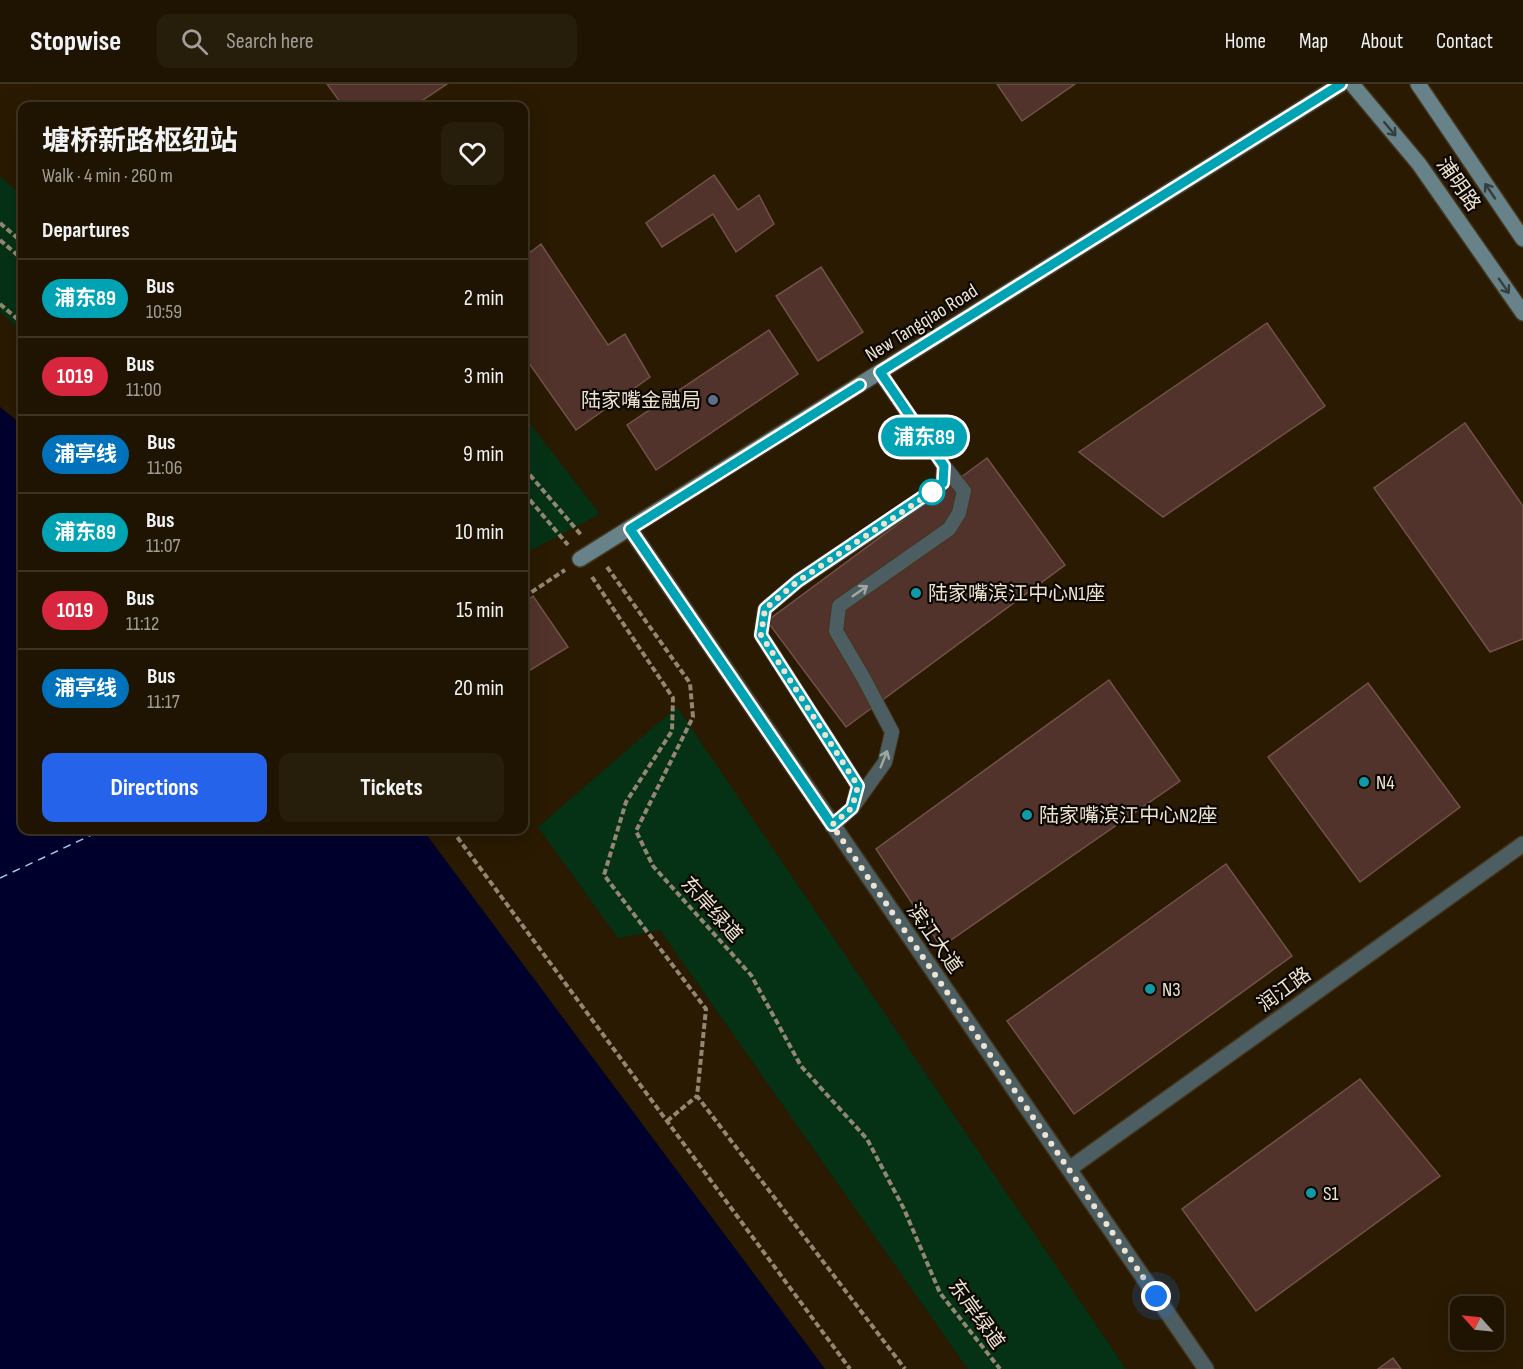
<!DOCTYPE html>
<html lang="en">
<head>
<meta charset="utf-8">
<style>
  :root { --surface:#1f1401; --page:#271d0b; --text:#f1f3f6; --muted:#a19e99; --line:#3c3323; --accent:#2563eb }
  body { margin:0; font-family:"Sofia Sans Condensed","Noto Sans SC",sans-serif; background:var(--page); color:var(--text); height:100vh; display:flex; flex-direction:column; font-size:22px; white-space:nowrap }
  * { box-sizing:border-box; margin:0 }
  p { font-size:20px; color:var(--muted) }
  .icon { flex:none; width:33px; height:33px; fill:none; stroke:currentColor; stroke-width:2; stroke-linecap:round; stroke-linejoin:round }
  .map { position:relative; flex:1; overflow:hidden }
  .drawer { position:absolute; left:18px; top:18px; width:510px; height:732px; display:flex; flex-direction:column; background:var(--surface); border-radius:12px; box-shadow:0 6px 24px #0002,0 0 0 2px var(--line) }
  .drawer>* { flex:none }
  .badge { padding:0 12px; border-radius:20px; font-size:21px; line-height:39px }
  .needle { width:39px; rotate:297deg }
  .tools { position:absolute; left:1450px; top:1212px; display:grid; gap:12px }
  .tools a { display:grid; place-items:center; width:54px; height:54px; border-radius:12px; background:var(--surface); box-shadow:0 6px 24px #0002,0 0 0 2px var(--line); font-size:30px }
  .you { position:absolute; width:30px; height:30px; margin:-15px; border:4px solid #fff; border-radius:50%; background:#1a73e8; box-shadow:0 0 0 9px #1a73e833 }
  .map>.badge { position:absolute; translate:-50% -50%; box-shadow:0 0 0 3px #fff }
  h2 { padding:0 24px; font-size:22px; line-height:54px }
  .round { display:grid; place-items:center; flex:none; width:63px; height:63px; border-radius:12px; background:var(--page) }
  .summary { display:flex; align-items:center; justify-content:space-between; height:102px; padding:0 24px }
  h1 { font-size:28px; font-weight:700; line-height:45px }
  .cta { display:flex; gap:12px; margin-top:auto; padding:12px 24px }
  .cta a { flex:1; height:69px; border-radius:12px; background:var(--accent); color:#fff; font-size:24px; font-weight:700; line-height:69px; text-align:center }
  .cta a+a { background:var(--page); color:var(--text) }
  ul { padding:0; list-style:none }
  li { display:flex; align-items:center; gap:18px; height:78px; padding:0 24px; border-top:2px solid var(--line) }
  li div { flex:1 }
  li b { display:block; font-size:22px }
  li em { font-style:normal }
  li .badge { min-width:66px; font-weight:700; text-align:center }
  header { display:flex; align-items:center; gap:36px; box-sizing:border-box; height:84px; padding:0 30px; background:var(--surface); border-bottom:2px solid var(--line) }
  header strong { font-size:28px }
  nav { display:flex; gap:33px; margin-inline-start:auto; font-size:21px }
  .search { width:420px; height:54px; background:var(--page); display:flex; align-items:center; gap:15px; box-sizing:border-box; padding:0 21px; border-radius:12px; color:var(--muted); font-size:22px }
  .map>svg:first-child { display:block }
  .green { fill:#053115 }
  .water { fill:#00002d }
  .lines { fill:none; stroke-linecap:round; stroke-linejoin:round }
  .ferry { stroke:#a6c6f5; stroke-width:1.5; stroke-dasharray:8 6; stroke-linecap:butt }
  .building { fill:#52332b; stroke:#725148; stroke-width:1.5 }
  .lane-casing { stroke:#44361e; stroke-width:16 }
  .street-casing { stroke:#44361e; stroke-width:18 }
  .secondary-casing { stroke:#44361e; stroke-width:18 }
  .path { stroke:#938773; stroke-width:4; stroke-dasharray:6 3; stroke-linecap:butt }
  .lane { stroke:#4d5e62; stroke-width:14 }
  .street { stroke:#4d5e62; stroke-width:15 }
  .secondary { stroke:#688289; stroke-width:15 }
  .oneway { stroke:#353e3e }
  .oneway2 { stroke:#a4a7a0 }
  .line-casing { stroke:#fff; stroke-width:14 }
  .line { stroke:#00a3b4; stroke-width:9 }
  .walk { stroke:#ece3d3; stroke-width:6; stroke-dasharray:0 10.8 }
  .service-dot { fill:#5c6f8a; stroke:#0c0701; stroke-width:2 }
  .stop-dot { fill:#fff; stroke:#00a3b4; stroke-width:3 }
  .culture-dot { fill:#0f9aa8; stroke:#0c0701; stroke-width:2 }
  .labels { text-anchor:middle; stroke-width:4.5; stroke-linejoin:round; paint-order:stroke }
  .street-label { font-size:20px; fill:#ece3d3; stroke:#0c0701 }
  .poi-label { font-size:20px; fill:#ece3d3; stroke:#0c0701; text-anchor:start }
</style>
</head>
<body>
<header>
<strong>Stopwise</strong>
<div class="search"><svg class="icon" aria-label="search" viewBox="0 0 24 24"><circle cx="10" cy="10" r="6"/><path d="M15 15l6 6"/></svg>Search here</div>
<nav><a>Home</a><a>Map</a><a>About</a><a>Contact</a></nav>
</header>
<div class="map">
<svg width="1523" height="1285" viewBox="0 0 1523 1285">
  <rect width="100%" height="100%" fill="#291a01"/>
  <g class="green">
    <path d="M0,92l22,20v135l-22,-19z"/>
    <path d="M524,332l76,98 -76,40z"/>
    <path d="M677,623l449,662h-158l-308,-439 -42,8 -80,-111z"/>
  </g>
  <path class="water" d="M0,323l22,18v405h401l402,539h-825z"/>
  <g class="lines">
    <path class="ferry" d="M0,794l102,-48"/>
  </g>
  <g class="building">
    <path d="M327,0h120l-33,22h-71z"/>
    <path d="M997,0h78l-53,37z"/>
    <path d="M714,91l24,35 21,-15 15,29 -38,28 -23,-38 -51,33 -16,-24z"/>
    <path d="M541,160l67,101 17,-11 25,43 -74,53 -52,-74v-99z"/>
    <path d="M821,183l42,65 -45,29 -42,-65z"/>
    <path d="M1267,239l58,83 -162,111 -84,-65z"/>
    <path d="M769,246l29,44 -142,96 -29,-45z"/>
    <path d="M1465,339l58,83v133l-33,13 -116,-164z"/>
    <path d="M987,374l78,107 -219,162 -79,-106z"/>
    <path d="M533,512l35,51 -44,27v-71z"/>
    <path d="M1109,596l71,101 -239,166 -65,-98z"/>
    <path d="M1368,599l92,124 -100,75 -92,-125z"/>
    <path d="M1226,780l66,92 -218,158 -67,-93z"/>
    <path d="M1360,995l80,97 -184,135 -74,-102z"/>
    <path d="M1393,1274l8,11h-23z"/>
  </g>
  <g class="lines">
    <defs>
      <g id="lane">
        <path d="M854,717l4,-15 -97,-151 4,-26 33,-28 137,-91 8,-7 1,-17"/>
        <path d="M832,742l20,-18 33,-46 7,-30 -29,-55 -27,-46 3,-25 110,-77 10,-16 5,-22 -20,-25 -64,-93"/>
      </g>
      <g id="street">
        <path d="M630,445l576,840"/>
        <path d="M1069,1085l454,-325"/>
      </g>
      <g id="secondary">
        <path d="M1352,0l67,80 104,149"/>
        <path d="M1418,0l105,155"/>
        <path d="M580,475l761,-475"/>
      </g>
    </defs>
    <use href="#lane" class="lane-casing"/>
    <use href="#street" class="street-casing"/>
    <use href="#secondary" class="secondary-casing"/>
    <g class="path">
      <path d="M0,139l22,19"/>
      <path d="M0,156l22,19"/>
      <path d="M0,220l22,19"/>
      <path d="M524,384l58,68"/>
      <path d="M524,409l44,52"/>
      <path d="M607,483l83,116 3,34 -57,114 17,35 98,109 50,91 66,73 37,70 36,84 60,76"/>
      <path d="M592,493l81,121 -1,33 -46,71 -22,73 102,134 -9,87 208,273"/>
      <path d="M524,513l41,-27"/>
      <path d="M452,746l398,539"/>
      <path d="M667,1037l30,-25"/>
    </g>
    <use href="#lane" class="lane"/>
    <use href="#street" class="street"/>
    <use href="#secondary" class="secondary"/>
  </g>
  <defs><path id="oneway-shaft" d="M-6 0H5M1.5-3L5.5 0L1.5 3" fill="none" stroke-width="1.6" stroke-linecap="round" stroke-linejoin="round" transform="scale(1.5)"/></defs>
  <g class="oneway">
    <use href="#oneway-shaft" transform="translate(1390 45) rotate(50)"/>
    <use href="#oneway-shaft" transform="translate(1490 107) rotate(-124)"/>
    <use href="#oneway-shaft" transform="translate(1504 202) rotate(55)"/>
  </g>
  <g class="oneway2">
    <use href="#oneway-shaft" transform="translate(860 507) rotate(-35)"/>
    <use href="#oneway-shaft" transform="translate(884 675) rotate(-68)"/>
  </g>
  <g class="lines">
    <defs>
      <path id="line" d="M860,301l-230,144 202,296 20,-17 6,-22 -97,-151 4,-26 33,-28 145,-98 1,-17 -64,-94 461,-288"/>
    </defs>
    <use href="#line" class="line-casing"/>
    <use href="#line" class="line"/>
    <path class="walk" d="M932,408l3,-2 -137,91 -33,28 -4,26 97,151 -6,22 -20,17 324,471"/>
  </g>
  <circle class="service-dot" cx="713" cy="316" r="6"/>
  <circle class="stop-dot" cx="932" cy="408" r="12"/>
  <g class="culture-dot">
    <circle cx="916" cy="509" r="6"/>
    <circle cx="1364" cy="698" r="6"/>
    <circle cx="1027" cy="731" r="6"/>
    <circle cx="1150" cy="905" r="6"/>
    <circle cx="1311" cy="1109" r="6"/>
  </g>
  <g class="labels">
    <g class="street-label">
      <text transform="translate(1459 100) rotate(55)" y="7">浦明路</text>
      <text transform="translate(921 238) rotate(-32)" y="7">New Tangqiao Road</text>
      <text transform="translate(712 825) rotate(48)" y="7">东岸绿道</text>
      <text transform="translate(935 854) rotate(55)" y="7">滨江大道</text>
      <text transform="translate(1284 905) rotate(-36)" y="7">润江路</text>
      <text transform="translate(977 1230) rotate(54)" y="7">东岸绿道</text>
    </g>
    <g class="poi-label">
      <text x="701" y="323" text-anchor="end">陆家嘴金融局</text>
      <text x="928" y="516">陆家嘴滨江中心N1座</text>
      <text x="1376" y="705">N4</text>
      <text x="1039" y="738">陆家嘴滨江中心N2座</text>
      <text x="1162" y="912">N3</text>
      <text x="1323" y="1116">S1</text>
    </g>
  </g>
</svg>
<div class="tools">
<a><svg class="needle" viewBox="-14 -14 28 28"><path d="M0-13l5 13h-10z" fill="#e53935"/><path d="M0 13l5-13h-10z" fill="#a19e99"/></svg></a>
</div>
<div class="you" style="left:1156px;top:1212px"></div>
<b class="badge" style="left:924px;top:353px;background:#00a3b4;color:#fff">浦东89</b>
<section class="drawer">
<div class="summary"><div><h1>塘桥新路枢纽站</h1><p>Walk · 4 min · 260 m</p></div><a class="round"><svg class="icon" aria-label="heart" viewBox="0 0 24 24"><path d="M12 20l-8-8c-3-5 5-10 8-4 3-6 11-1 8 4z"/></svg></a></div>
<h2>Departures</h2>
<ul>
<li><span class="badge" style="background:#00a3b4;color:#fff">浦东89</span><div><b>Bus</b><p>10:59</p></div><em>2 min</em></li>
<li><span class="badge" style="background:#d7263d;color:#fff">1019</span><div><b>Bus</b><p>11:00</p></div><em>3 min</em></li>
<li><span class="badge" style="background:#0072bc;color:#fff">浦亭线</span><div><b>Bus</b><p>11:06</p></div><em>9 min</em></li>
<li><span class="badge" style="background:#00a3b4;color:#fff">浦东89</span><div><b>Bus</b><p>11:07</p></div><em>10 min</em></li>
<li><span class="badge" style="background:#d7263d;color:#fff">1019</span><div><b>Bus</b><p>11:12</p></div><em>15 min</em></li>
<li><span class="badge" style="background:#0072bc;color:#fff">浦亭线</span><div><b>Bus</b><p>11:17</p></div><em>20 min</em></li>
</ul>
<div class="cta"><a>Directions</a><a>Tickets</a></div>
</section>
</div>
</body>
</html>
